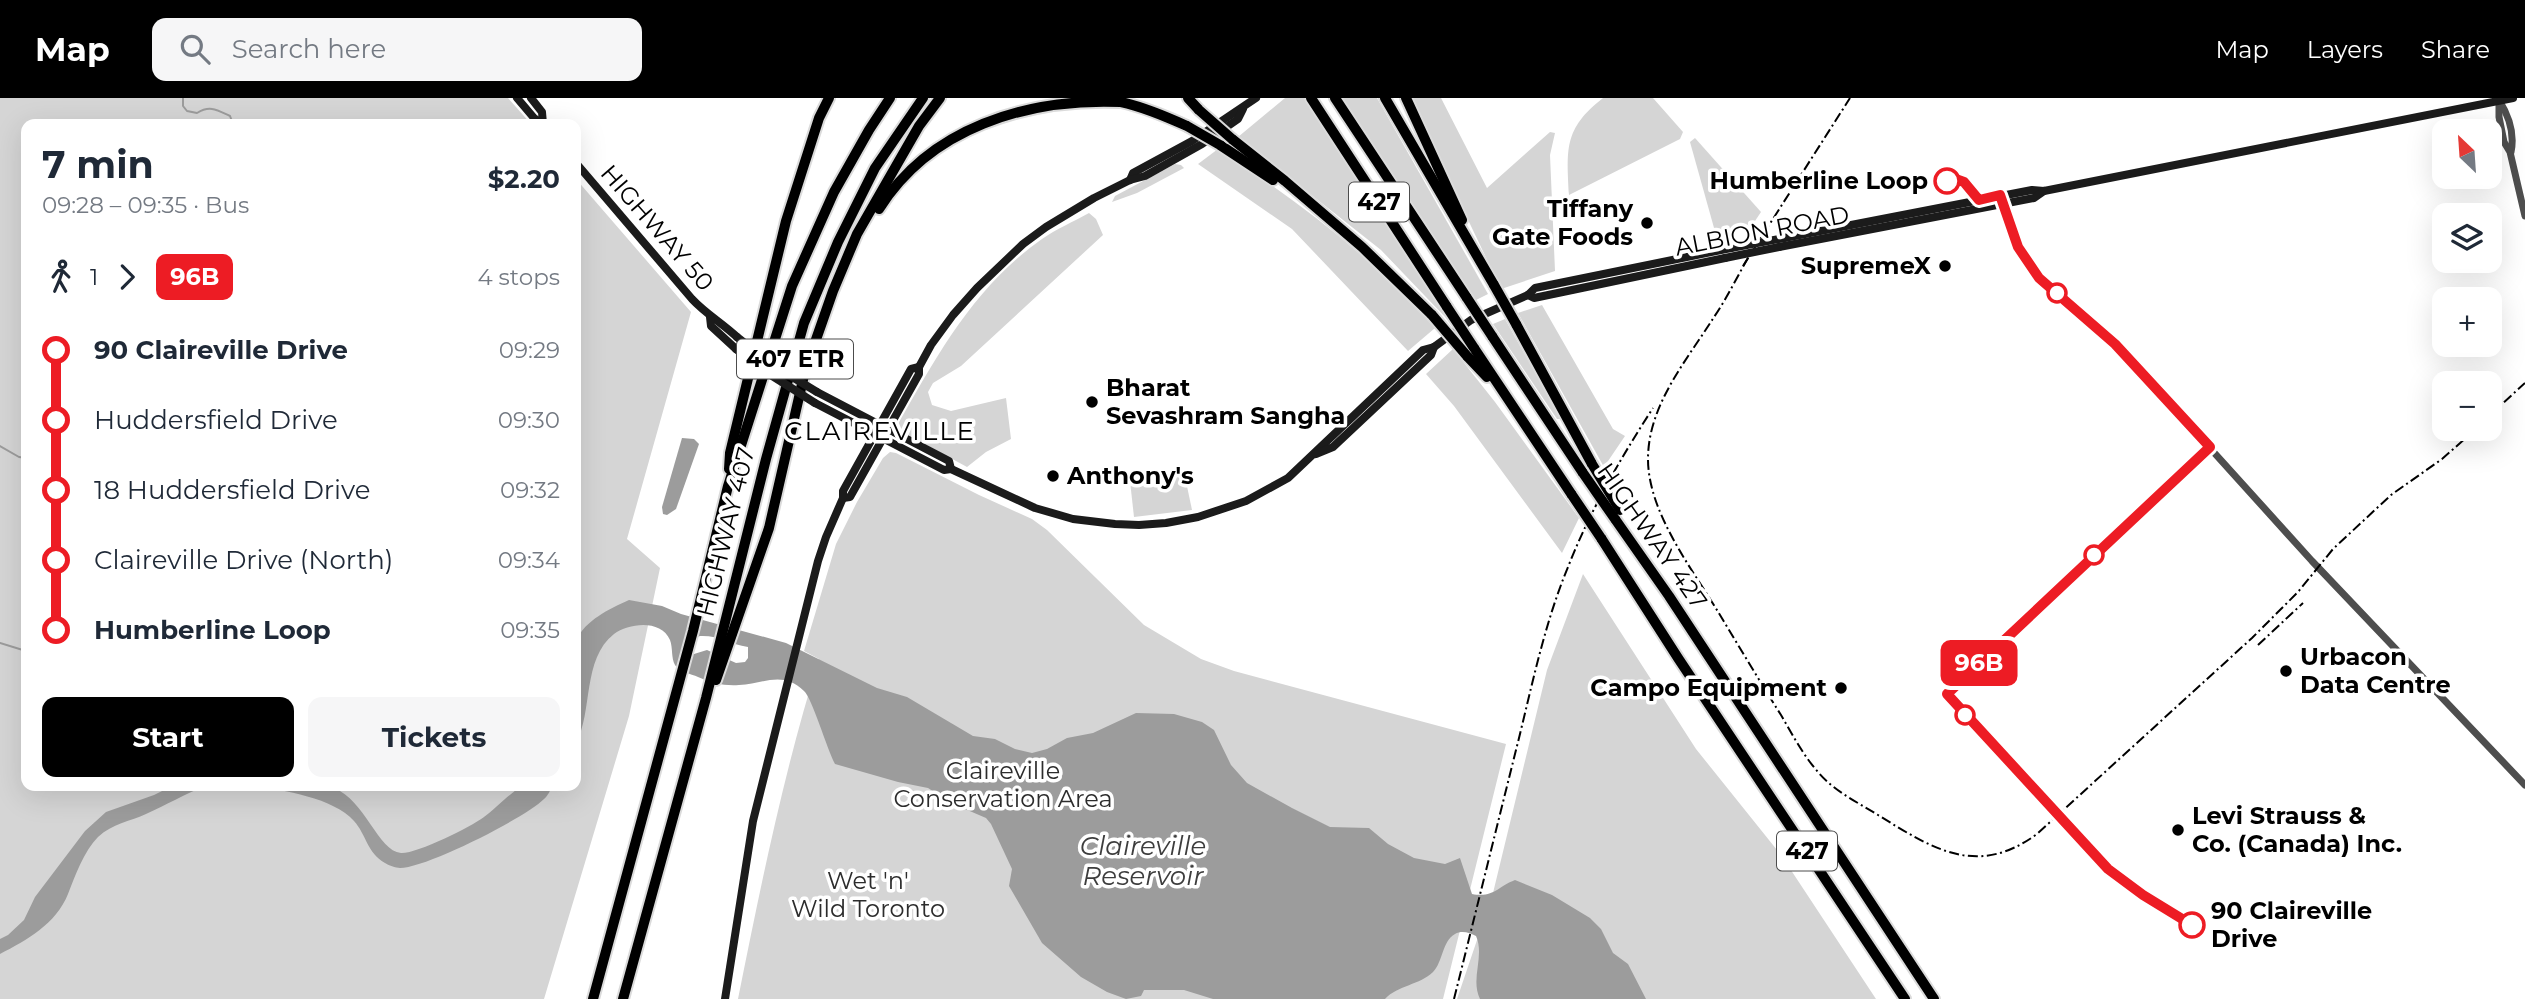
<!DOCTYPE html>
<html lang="en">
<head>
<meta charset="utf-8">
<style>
  :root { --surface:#fff; --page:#f6f6f7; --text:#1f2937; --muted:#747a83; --accent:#000 }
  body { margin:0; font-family:Montserrat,sans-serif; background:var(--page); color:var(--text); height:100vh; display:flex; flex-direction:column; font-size:26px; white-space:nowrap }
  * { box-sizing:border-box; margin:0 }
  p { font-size:23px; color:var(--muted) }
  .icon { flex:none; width:38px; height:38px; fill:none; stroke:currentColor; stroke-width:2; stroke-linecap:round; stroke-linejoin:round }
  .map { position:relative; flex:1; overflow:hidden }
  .details { position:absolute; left:21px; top:21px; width:560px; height:672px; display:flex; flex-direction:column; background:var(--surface); border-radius:14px; box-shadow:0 7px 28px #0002 }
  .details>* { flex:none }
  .badge { padding:0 14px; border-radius:10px; font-size:24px; line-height:46px }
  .needle { width:46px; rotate:335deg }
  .fabs { position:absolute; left:2432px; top:21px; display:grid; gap:14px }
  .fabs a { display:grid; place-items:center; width:70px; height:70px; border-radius:14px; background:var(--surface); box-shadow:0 7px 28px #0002; font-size:35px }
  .map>.badge { position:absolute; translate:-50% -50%; box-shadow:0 0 0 4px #fff }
  .legs { display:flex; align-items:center; gap:10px; height:77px; padding:0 21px; font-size:23px }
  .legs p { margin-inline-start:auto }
  .headline { display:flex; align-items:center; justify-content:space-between; height:119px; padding:0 21px }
  h1 { font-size:38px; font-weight:700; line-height:52px }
  .cta { display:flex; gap:14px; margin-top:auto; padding:14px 21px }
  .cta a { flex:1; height:80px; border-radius:14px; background:var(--accent); color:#fff; font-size:28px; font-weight:700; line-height:80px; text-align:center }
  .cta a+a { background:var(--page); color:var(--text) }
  ul { padding:0 21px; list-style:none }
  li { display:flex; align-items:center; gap:24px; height:70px; font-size:26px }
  li i { display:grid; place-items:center; width:10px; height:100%; margin:0 9px; background:currentColor }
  li i::after { content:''; width:18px; height:18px; margin:-9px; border:5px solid; border-radius:50%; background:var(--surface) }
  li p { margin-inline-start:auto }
  li:first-child i { background:linear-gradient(#0000 50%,currentColor 0) }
  li:last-child i { background:linear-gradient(currentColor 50%,#0000 0) }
  header { display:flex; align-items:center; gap:42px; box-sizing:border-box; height:98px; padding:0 35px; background:var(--accent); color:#fff }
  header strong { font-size:33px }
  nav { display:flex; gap:38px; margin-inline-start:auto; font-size:24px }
  .search { width:490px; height:63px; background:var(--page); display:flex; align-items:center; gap:18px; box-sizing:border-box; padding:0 24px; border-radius:14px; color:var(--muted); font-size:26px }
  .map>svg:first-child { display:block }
  .green { fill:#d5d5d5 }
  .water { fill:#9c9c9c; fill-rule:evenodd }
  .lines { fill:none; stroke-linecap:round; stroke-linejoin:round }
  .stream { stroke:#9c9c9c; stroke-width:2 }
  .motorway-casing { stroke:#dbdbdb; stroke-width:14 }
  .tertiary { stroke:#4e4e4e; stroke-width:7 }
  .secondary { stroke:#1b1b1b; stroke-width:8 }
  .motorway { stroke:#000; stroke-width:10 }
  .rail { stroke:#000; stroke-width:2; stroke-dasharray:10 3.5 2 3.5; stroke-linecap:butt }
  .motorway-bridge-casing { stroke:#dbdbdb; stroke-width:14; stroke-linecap:butt }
  .secondary-bridge { stroke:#1b1b1b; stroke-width:8 }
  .motorway-bridge { stroke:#000; stroke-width:10 }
  .line-1-casing { stroke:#fff; stroke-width:16 }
  .line-1 { stroke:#ed1c24; stroke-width:10 }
  .stop-1-dot { fill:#fff; stroke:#ed1c24; stroke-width:3.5 }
  .poi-dot { fill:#000; stroke:#fff; stroke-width:2.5 }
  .labels { text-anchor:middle; stroke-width:7; stroke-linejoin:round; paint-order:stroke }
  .shield { fill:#fff; stroke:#4c4c4c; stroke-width:2 }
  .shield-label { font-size:23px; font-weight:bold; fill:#000 }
  .stop-label { font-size:24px; font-weight:bold; fill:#000; stroke:#fff; text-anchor:end }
  .poi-label { font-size:24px; font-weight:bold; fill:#000; stroke:#fff; text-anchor:start }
  .street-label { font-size:24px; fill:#000; stroke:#fff }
  .park-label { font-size:24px; fill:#2c2c2c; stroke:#fff }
  .neighbourhood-label { font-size:26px; letter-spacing:2px; fill:#000; stroke:#fff }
  .water-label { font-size:26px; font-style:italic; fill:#3d3d3d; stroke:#fff }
</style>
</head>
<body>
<header>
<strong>Map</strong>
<div class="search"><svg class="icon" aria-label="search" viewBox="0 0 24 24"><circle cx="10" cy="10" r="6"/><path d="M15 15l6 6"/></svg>Search here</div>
<nav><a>Map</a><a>Layers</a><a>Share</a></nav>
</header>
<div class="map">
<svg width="2525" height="901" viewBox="0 0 2525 901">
  <rect width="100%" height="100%" fill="#fff"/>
  <g class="green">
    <path d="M0,0h508l23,26h-505v662h550v-607l115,133 -64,227 33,29 -31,148 -85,283h-544z"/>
    <path d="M1285,0h21l145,219 -4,2 -66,-69 -143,-113z"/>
    <path d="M1340,0h37l111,196 -14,7z"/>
    <path d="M1410,0h31l46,90 63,-56 5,1 -5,22 5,116 -54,18z"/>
    <path d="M1603,0h50l30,34 -3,7 -111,56c-2,-45 -6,-66 34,-97z"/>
    <path d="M1695,40l66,74 -10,15 -35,8 -26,-93z"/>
    <path d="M1218,51c80,52 154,108 217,179l-27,23 -116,-122 -94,-65z"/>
    <path d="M1175,66l6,1 3,3 -47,25 -25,9 3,-6z"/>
    <path d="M1089,115l7,6 7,16 -142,131 -28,17 -5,9 4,13 19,6 55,-13 5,41 -25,13 -19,15 -66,-36 -3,-7c39,-69 77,-138 144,-185 14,-10 31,-17 47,-26z"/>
    <path d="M1542,207l71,124 12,7 -21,31 -86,-154z"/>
    <path d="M1505,221l55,98v2h-3l-64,-95z"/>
    <path d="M1453,251l42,53 84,116 -17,35 -108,-147 -28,-32z"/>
    <path d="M890,354l6,1 83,42 53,24 15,11 97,95 57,34 33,12 272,73 -63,255h-705c23,-115 46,-228 81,-340l-15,-8 32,-107 21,-42 26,-44z"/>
    <path d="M1184,374l8,38 -58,7 -4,-36z"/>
    <path d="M1583,476l113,175 85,106 95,144h-419l36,-106 54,-223z"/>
  </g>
  <g class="water">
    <path d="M682,340l12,1 5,5 -23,65 -9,6 -4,-1 -1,-7z"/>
    <path d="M629,502l33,6 19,8 105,29 91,45 30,9 66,39 22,3 20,10 17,4 15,-4 20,-11 26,-5 43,-20 38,1 28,8 12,8 17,35 16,18 45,25 38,19 39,1 19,16 26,14 31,6 15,-6 12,36c22,4 25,-7 43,-14l37,15 38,23 11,11 12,24 15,11 18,35h-166c-10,-20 5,-43 -4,-63 -6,-3 -14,-6 -21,-2 -13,7 -12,28 -22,38 -13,13 -35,13 -48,27h-172l-29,-9h-40l-3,6 -15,3 -19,-7 -26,-15 -39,-34 -33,-57 3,-17 -21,-45 -5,-6 -35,-15 -23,-15 -30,-6 -63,-18c-8,-15 -23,-66 -31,-73 -21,-21 -41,-7 -65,-6 -15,1 -28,-2 -41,-8 -7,-3 -20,-6 -23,-12 -4,-7 -2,-17 -5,-25 -9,-21 -41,-17 -56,-6 -32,25 -21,78 -38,109v-103c10,-20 33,-31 53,-40zM700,538c18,-1 30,8 48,11v11l-3,4 -9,1 -29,-13 -13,4 -8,-1 7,-14z"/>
    <path d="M172,688h33c-20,8 -39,19 -59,28 -17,8 -33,9 -48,23 -14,14 -23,39 -30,57 -12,30 -41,46 -68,60v-15l8,-4 16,-15 11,-23 50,-66 21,-19 48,-17z"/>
    <path d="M254,688c18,0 66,-4 80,2 31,12 44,63 67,65 15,1 70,-26 83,-36 11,-8 26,-24 37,-30 7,-4 24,-1 32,-1 -3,4 -5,10 -9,13 -19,19 -118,69 -144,69 -4,0 -12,-3 -15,-5 -18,-10 -19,-29 -31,-42 -20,-23 -71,-31 -100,-35z"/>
  </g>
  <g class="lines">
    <g class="stream">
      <path d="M183,0v8l4,5 10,2c13,-8 20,-3 33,3l3,8"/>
      <path d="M0,348l19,11 7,1"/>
      <path d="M0,545l26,8"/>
    </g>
    <defs>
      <g id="motorway">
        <path d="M1188,0l11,12"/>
        <path d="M1311,0l136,209"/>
        <path d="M1335,0l132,200"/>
        <path d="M1385,0l109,187"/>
        <path d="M1406,0l56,122"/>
        <path d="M1232,41l53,42 77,66 70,68"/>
        <path d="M1220,47l53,35"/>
        <path d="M879,111c51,-81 147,-111 242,-107 23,5 44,14 66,24"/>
        <path d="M1516,226l76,140"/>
        <path d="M1492,238l91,137"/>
        <path d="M1474,250l98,147"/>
        <path d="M1467,258l20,21"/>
        <path d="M729,371l1,-16 56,-232 33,-103 10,-20"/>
        <path d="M1615,421l54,77 265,403"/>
        <path d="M1601,440l77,120 227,341"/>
        <path d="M716,582l53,-152 36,-157 28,-80 24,-57 62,-108 21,-28"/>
        <path d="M593,901l100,-368 35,-145 64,-200 42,-94 35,-62 21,-32"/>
        <path d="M623,901l83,-301 60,-239 38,-136 34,-81 37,-74 48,-70"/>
      </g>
    </defs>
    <use href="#motorway" class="motorway-casing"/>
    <g class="tertiary">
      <path d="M2499,2v17l5,25 6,10 15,64"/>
      <path d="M2499,2c10,16 16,33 12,52"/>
      <path d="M2001,102l17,47 21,31 76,65 197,218 213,224"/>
    </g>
    <g class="secondary">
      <path d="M517,0l17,20 9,6"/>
      <path d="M531,0l11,14 1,12"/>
      <path d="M576,65l116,136c14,15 30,24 45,38"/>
      <path d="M1130,82l3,-7 59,-32 64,-43"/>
      <path d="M1784,140l248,-48 12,1 469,-93"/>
      <path d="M1779,149l255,-49 10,-7"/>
      <path d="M1528,197l6,3 191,-40"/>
      <path d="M710,219l1,9 25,23"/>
      <path d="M817,294l132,69 2,8"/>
      <path d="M815,305l129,67 7,-1 84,39 38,11 42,5 24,1 27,-2 32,-6 48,-16 42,-23 135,-128 11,-3 37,-27 57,-25 7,-7 196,-40"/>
      <path d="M1316,356l17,-7 98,-92 3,-8"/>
      <path d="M843,400l7,-1 69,-123v-7l12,-22 22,-30 24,-27 46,-44 23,-17 48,-29 36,-18 15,-4 57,-32 36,-25 5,-10"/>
      <path d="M725,901l28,-178 65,-260 8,-24 17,-39v-7l68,-122 8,-2"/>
    </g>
    <use href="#motorway" class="motorway"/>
    <g class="rail">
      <path d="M1748,160c-11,19 -21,40 -34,59 -27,43 -66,88 -66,142 0,54 45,111 72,156 20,33 40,67 61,100 11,19 22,40 37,57 16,19 39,30 60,43 55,34 99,63 159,19l215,-196 46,-46 35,-43 58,-54 51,-36 34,-30"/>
      <path d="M1743,168l107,-168"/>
      <path d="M2490,317l35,-32"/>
      <path d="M2258,547l45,-42"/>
      <path d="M1454,901c21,-84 42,-169 63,-253 15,-60 27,-121 51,-179 22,-56 52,-108 85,-159"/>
    </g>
    <defs>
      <g id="motorway-bridge">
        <path d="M1199,12l33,29"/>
        <path d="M1187,28l33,19"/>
        <path d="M1494,187l22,39"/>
        <path d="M1467,200l25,38"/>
        <path d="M1447,209l27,41"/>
        <path d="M1432,217l35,41"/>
        <path d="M1592,366l28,46"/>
        <path d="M1583,375l32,46"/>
        <path d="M1572,397l29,43"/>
      </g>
    </defs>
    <use href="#motorway-bridge" class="motorway-bridge-casing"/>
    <g class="secondary-bridge">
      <path d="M1731,150l53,-10"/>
      <path d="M1725,160l54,-11"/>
      <path d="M737,239l34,27 46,28"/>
      <path d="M736,251l30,23 49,31"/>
    </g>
    <use href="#motorway-bridge" class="motorway-bridge"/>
  </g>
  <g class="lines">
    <defs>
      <path id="line-1" d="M1947,83l6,-3 11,4 15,18 21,-5 18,52 21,31 76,66 95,103 -263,247 161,175 35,26 49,30"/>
    </defs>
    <use href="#line-1" class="line-1-casing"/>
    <use href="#line-1" class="line-1"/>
  </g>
  <g class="stop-1-dot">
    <circle cx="1947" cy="83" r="12"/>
    <circle cx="2057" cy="195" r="9"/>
    <circle cx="2094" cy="457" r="9"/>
    <circle cx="1965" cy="617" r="9"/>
    <circle cx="2192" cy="827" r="12"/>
  </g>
  <g class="poi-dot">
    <circle cx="1647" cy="125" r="7"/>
    <circle cx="1945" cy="168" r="7"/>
    <circle cx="1092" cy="304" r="7"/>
    <circle cx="1053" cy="378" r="7"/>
    <circle cx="2286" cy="573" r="7"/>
    <circle cx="1841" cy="590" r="7"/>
    <circle cx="2178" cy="732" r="7"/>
  </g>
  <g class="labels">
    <g class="shield">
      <rect x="1349" y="84.5" width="60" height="39" rx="5"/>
      <rect x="737" y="241.5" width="116" height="39" rx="5"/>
      <rect x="1777" y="733.5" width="60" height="39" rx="5"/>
    </g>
    <g class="shield-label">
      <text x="1379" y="112">427</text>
      <text x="795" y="269">407 ETR</text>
      <text x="1807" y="761">427</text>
    </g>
    <g class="stop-label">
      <text x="1928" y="91">Humberline Loop</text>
      <text x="2211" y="821" text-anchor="start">90 Claireville<tspan x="2211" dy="28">Drive</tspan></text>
    </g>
    <g class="poi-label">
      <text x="1633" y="119" text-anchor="end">Tiffany<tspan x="1633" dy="28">Gate Foods</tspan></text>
      <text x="1931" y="176" text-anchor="end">SupremeX</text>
      <text x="1106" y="298">Bharat<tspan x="1106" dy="28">Sevashram Sangha</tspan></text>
      <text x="1067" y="386">Anthony's</text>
      <text x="2300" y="567">Urbacon<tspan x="2300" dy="28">Data Centre</tspan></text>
      <text x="1827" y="598" text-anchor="end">Campo Equipment</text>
      <text x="2192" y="726">Levi Strauss &amp;<tspan x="2192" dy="28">Co. (Canada) Inc.</tspan></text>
    </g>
    <g class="street-label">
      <text transform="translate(657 130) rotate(49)" y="8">HIGHWAY 50</text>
      <text transform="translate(1762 133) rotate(-11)" y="8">ALBION ROAD</text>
      <text transform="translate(726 434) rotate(-76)" y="8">HIGHWAY 407</text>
      <text transform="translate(1652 438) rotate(55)" y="8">HIGHWAY 427</text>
    </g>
    <g class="park-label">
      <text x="1003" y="681">Claireville<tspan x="1003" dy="28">Conservation Area</tspan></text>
      <text x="868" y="791">Wet 'n'<tspan x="868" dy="28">Wild Toronto</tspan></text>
    </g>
    <g class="neighbourhood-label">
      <text x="880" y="342">CLAIREVILLE</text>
    </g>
    <g class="water-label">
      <text x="1143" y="757">Claireville<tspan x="1143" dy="30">Reservoir</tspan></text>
    </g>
  </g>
</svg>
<div class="fabs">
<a><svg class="needle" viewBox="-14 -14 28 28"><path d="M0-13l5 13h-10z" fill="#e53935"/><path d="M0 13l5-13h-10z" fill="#747a83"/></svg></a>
<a><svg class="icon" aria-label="layers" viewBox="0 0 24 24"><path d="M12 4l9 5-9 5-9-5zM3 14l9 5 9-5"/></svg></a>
<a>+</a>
<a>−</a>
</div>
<b class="badge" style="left:1979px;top:565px;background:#ed1c24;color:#fff">96B</b>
<section class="details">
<div class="headline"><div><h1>7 min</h1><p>09:28 – 09:35 · Bus</p></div><b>$2.20</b></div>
<div class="legs"><svg class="icon" aria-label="walk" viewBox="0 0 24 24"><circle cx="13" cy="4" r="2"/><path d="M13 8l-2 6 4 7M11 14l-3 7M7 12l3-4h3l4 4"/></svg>1<svg class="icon" aria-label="forward" viewBox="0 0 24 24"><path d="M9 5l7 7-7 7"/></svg><b class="badge" style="background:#ed1c24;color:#fff">96B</b><p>4 stops</p></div>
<ul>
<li><i style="color:#ed1c24"></i><b>90 Claireville Drive</b><p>09:29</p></li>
<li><i style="color:#ed1c24"></i><span>Huddersfield Drive</span><p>09:30</p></li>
<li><i style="color:#ed1c24"></i><span>18 Huddersfield Drive</span><p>09:32</p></li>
<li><i style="color:#ed1c24"></i><span>Claireville Drive (North)</span><p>09:34</p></li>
<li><i style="color:#ed1c24"></i><b>Humberline Loop</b><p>09:35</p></li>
</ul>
<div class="cta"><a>Start</a><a>Tickets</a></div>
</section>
</div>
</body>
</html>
